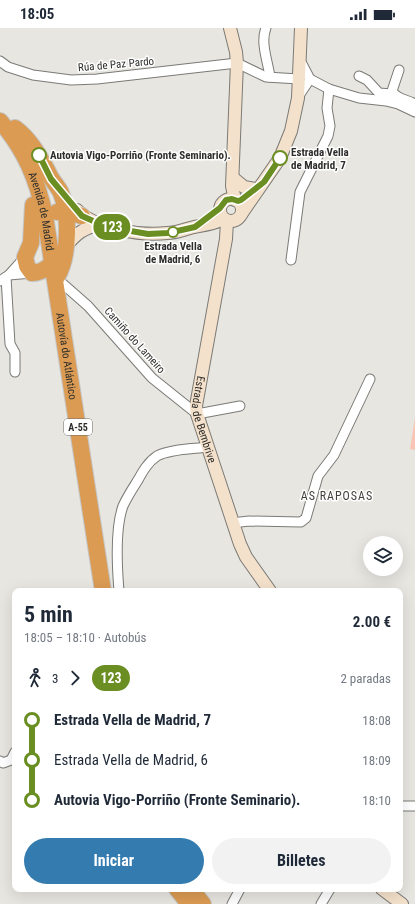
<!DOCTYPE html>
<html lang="es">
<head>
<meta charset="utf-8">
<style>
  :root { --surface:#fff; --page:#f2f2f3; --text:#1f2937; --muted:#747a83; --accent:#347cb0 }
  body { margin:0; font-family:"Roboto Condensed",sans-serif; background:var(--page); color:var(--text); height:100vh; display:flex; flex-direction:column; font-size:15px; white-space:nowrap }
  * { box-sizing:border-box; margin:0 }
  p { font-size:13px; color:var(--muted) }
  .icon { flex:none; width:22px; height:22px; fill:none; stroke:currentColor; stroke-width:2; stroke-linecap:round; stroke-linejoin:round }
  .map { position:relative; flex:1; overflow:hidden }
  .details { position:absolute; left:12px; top:560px; width:391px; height:304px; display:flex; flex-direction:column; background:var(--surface); border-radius:8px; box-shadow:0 4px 16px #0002 }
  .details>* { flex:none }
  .badge { padding:0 8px; border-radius:13px; font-size:14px; line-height:26px }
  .fabs { position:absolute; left:363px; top:508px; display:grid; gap:8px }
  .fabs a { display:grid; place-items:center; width:40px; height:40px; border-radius:50%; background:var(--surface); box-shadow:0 4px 16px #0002; font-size:20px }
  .map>.badge { position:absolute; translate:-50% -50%; box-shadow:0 0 0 2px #fff }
  .legs { display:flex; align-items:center; gap:6px; height:44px; padding:0 12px; font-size:13px }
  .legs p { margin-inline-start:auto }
  .overview { display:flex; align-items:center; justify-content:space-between; height:68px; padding:0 12px }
  h1 { font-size:22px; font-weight:700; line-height:30px }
  .cta { display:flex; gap:8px; margin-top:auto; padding:8px 12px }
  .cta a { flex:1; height:46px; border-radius:24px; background:var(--accent); color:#fff; font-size:16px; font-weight:700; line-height:46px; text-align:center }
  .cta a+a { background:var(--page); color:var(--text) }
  ul { padding:0 12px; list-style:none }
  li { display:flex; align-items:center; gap:14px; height:40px; font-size:15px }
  li i { display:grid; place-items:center; width:6px; height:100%; margin:0 5px; background:currentColor }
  li i::after { content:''; width:10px; height:10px; margin:-5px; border:3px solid; border-radius:50%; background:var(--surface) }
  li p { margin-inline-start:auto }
  li:first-child i { background:linear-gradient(#0000 50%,currentColor 0) }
  li:last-child i { background:linear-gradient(currentColor 50%,#0000 0) }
  .status { display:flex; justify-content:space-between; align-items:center; height:28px; padding:0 20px; background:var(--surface); direction:ltr }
  .status svg { height:11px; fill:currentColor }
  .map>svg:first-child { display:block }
  .green { fill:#fac5b4 }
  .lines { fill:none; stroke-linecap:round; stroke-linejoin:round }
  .street-casing { stroke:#7b7a76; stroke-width:11 }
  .secondary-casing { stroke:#7b7a76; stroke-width:14 }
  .highway-casing { stroke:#c4c4c4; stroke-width:18 }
  .street { stroke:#fff; stroke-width:9 }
  .secondary { stroke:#f4e1cb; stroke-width:12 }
  .highway { stroke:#db9b53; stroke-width:16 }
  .line-1-casing { stroke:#fff; stroke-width:9 }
  .line-1 { stroke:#6b8e23; stroke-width:6 }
  .stop-1-dot { fill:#fff; stroke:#6b8e23; stroke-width:2 }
  .labels { text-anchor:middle; stroke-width:3; stroke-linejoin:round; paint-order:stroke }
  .shield { fill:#fff; stroke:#6c6c6b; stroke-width:1 }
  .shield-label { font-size:10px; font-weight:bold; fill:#2d2d2b }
  .street-label { font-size:11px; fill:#2d2d2b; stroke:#fff }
  .stop-label { font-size:11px; font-weight:bold; fill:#2d2d2b; stroke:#fff; text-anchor:start }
  .neighbourhood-label { font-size:12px; letter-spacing:1px; fill:#42413d; stroke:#fff }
</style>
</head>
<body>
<div class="status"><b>18:05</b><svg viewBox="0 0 49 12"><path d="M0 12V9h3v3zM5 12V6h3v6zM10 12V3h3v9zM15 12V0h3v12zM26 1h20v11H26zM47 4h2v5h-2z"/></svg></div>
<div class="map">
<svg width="415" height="876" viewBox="0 0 415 876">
  <rect width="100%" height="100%" fill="#e7e6e1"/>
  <path class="green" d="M415,389v33l-5,-1z"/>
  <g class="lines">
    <defs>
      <g id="street">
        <path d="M266,0c-6,14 2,34 4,49"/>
        <path d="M0,33l8,6 25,8 38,5 26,-1 140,-16 29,14 33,2"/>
        <path d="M399,42l-7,21c5,9 15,8 23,13"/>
        <path d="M359,48l8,4 12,13 13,1"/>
        <path d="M310,51l19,10 30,9 27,3 12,3 17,8"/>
        <path d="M298,69l12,-18 -10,-19"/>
        <path d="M291,232l9,-68 28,-56 2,-10 -3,-18 2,-19"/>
        <path d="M9,247l23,-2"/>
        <path d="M6,249l4,67 5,9v19"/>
        <path d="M0,253l9,-6 16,-18"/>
        <path d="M56,255l7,1 25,22 64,72 45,36 43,-8"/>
        <path d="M232,495l17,-2 52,1 5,-4 12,-42 16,-21 36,-76"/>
        <path d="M119,563c-2,-24 -4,-63 4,-85 4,-9 10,-18 15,-26 5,-9 10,-18 19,-24 13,-7 37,-7 51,-9"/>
        <path d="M0,733l3,2 8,-3 4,-8"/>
        <path d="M400,778h15"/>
        <path d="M232,876l8,-15"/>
        <path d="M321,876l9,-15"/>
      </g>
      <g id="secondary">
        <path d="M230,0l6,24 1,11 -5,123 3,14"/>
        <path d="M233,150l11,9 11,2"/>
        <circle cx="231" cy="182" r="11"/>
        <path d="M77,182c18,19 65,26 90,23 9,0 18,-4 27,-6 11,-2 20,-3 30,-8"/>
        <path d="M242,185l38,-55 11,-27 7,-33 3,-70"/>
        <path id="s1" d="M227,193l-1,18 -30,167 1,8 43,130 6,13 24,34"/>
        <path d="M65,219c12,-14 17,-18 35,-23"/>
        <path d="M382,861l20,15"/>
      </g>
      <g id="highway">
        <path id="s2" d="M0,93c25,29 37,58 45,95l58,375"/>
        <path d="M15,100c16,12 24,28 33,44 3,8 10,14 13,21 9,22 8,64 -4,84"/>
        <path d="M33,177l-2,38 -6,14 2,9 5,7c11,0 21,-9 27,-18"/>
        <path d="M57,184l9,-1 16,5"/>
        <path d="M177,861l12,15"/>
        <path d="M191,861l12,15"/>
      </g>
    </defs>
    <use href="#street" class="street-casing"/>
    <use href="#secondary" class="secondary-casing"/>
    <use href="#highway" class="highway-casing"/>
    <use href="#street" class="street"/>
    <use href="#secondary" class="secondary"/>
    <use href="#highway" class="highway"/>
  </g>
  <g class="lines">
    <defs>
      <path id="line-1" d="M39,127l12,24 31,37 18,8 25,6 23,4 20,-1 27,-6 25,-19 6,-8 6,-1 6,2 3,-1 23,-18 16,-24"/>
    </defs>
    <use href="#line-1" class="line-1-casing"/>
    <use href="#line-1" class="line-1"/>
  </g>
  <g class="stop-1-dot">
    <circle cx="39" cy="127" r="7"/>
    <circle cx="280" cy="130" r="7"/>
    <circle cx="173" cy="204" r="5"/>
  </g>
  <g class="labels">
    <rect class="shield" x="64" y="391" width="28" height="16" rx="3"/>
    <g class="shield-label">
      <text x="78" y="403">A-55</text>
    </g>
    <g class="street-label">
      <text transform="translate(116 36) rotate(-5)" y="4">Rúa de Paz Pardo</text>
      <text dy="4" stroke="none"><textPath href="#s2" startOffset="101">Avenida de Madrid</textPath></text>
      <text transform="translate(135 312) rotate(48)" y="4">Camiño do Lameiro</text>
      <text dy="4" stroke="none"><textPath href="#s2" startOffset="248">Autovía do Atlántico</textPath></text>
      <text dy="4" stroke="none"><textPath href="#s1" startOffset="202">Estrada de Bembrive</textPath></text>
    </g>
    <g class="stop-label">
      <text x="291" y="128">Estrada Vella<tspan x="291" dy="13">de Madrid, 7</tspan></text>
      <text x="50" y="131">Autovia Vigo-Porriño (Fronte Seminario).</text>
      <text x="173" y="222" text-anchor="middle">Estrada Vella<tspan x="173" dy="13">de Madrid, 6</tspan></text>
    </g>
    <g class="neighbourhood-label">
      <text x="337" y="472">AS RAPOSAS</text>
    </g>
  </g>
</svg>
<div class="fabs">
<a><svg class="icon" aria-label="layers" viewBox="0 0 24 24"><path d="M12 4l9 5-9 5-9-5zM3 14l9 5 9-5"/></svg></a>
</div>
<b class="badge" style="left:112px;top:199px;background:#6b8e23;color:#fff">123</b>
<section class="details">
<div class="overview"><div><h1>5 min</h1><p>18:05 – 18:10 · Autobús</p></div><b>2.00 €</b></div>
<div class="legs"><svg class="icon" aria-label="walk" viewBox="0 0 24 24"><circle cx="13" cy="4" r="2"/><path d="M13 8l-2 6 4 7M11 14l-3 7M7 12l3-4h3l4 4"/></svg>3<svg class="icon" aria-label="forward" viewBox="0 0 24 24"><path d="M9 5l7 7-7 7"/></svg><b class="badge" style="background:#6b8e23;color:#fff">123</b><p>2 paradas</p></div>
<ul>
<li><i style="color:#6b8e23"></i><b>Estrada Vella de Madrid, 7</b><p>18:08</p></li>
<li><i style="color:#6b8e23"></i><span>Estrada Vella de Madrid, 6</span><p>18:09</p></li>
<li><i style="color:#6b8e23"></i><b>Autovia Vigo-Porriño (Fronte Seminario).</b><p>18:10</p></li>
</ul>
<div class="cta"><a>Iniciar</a><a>Billetes</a></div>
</section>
</div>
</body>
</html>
